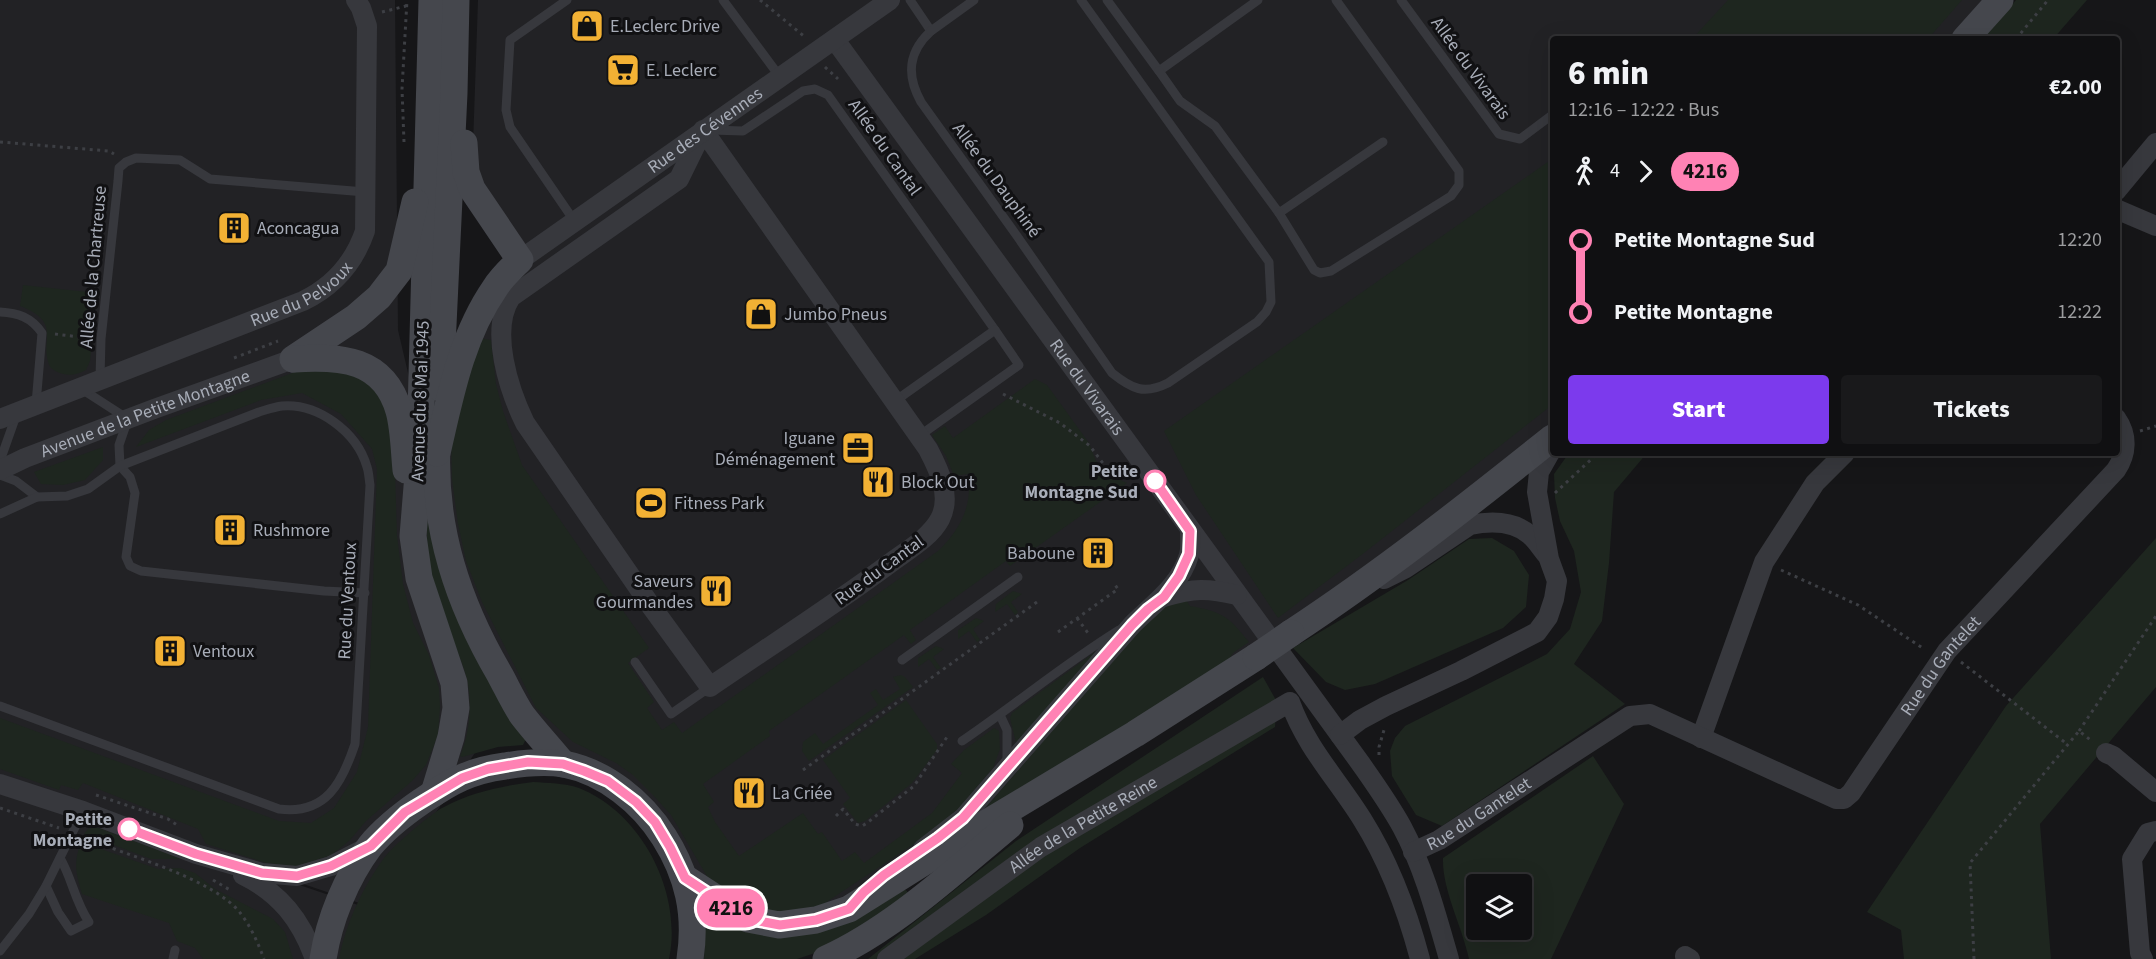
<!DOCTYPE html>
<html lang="en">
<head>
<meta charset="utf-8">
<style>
  :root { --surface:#101012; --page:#19191b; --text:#f1f3f6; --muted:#9c9d9f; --line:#303032; --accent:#7c3aed }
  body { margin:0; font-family:"Source Sans 3",sans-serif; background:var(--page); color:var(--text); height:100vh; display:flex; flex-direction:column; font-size:22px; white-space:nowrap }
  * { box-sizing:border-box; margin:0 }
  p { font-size:20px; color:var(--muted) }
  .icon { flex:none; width:33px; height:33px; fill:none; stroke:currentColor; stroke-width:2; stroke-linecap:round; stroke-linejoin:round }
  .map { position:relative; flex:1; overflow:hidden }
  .details { position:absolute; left:1550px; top:36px; width:570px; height:420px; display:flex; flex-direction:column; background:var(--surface); border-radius:6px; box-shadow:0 6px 24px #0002,0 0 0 2px var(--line) }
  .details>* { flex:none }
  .badge { padding:0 12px; border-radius:20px; font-size:21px; line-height:39px }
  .controls { position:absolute; left:1466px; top:874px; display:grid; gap:12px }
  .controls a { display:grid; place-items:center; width:66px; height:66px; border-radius:6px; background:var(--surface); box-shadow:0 6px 24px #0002,0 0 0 2px var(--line); font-size:30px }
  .map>.badge { position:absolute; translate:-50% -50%; box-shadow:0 0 0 3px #fff }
  .legs { display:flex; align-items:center; gap:9px; height:66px; padding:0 18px; font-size:20px }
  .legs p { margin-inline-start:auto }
  .head { display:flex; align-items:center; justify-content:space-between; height:102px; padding:0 18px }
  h1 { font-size:33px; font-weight:800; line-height:45px }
  .action { display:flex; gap:12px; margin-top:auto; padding:12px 18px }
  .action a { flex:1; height:69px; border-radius:6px; background:var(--accent); color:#fff; font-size:24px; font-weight:800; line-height:69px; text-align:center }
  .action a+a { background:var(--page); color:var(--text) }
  ul { padding:0 18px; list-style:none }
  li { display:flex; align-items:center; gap:21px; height:72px; font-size:22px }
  li i { display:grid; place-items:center; width:9px; height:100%; margin:0 8px; background:currentColor }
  li i::after { content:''; width:15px; height:15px; margin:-8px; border:4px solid; border-radius:50%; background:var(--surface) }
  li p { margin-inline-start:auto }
  li:first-child i { background:linear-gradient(#0000 50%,currentColor 0) }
  li:last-child i { background:linear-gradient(currentColor 50%,#0000 0) }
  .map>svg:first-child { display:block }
  .built { fill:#222225 }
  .green { fill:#1e261f; fill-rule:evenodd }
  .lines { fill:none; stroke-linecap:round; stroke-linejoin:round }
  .path { stroke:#3d3f44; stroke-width:3; stroke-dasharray:3 4.5; stroke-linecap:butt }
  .service { stroke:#37383d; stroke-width:9 }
  .minor { stroke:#37383d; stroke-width:20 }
  .secondary { stroke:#45474d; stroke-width:27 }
  .secondary-bridge { stroke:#45474d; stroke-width:27 }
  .line-1-casing { stroke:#fff; stroke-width:14 }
  .line-1 { stroke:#ff82b4; stroke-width:9 }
  .stop-1-dot { fill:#fff; stroke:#ff82b4; stroke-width:3 }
  .labels { text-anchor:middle; stroke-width:6; stroke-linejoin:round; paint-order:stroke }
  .poi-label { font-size:18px; fill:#a8adb8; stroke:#111113; text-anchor:start }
  .street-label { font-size:18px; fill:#a8adb8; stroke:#111113 }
  .stop-label { font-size:18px; font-weight:bold; fill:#a8adb8; stroke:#111113; text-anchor:end }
</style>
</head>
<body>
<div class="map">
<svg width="2156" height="959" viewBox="0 0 2156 959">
  <rect width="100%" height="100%" fill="#161618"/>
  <g class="built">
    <path d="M0,0h395l3,330 93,398 -117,180 -374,-127z"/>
    <path d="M478,0h1517l-34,39h-409v392l-100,79 -476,322 -162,80 -124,-39 -17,-34 -106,-80 -40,-50 -70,-139 -14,-86 21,-116 49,-95 -34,-85 -6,-43z"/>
    <path d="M0,783l373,127 -32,49h-341z"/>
  </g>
  <g class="green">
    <path d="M1728,0h234l-34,39h-236z"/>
    <path d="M2016,0h71l-34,39h-70z"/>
    <path d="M1552,159v246l-188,148 -86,65 -82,-123 -32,-64z"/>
    <path d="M23,285l74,8 -7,68 -4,9c-12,7 -25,6 -35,-2 -14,-26 14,-45 -31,-62z"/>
    <path d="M478,338l13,2 5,44 7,27 19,54 127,183 -21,15 26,39 -7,6 15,22 12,-8 8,11 256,-182c22,-21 35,-45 30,-77l-14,2 -8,-20 -14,-21 13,-9 8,12 82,-59 12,6 42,58 7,18 13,14 18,8 -117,83 -4,-5 -96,69 6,10 -5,4 -7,-9 -135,96 1,5 -67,48 11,18 -6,5 7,15 24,34 64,-43 15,21 4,-2 20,29 13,-9 9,11 68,-50 30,-40 -11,-9 13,-14 30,-22 5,3 1,18 -7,19 -36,42 -22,20 -113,75 -32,10 -34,-5 -48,-32 -37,-63 -18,-20 -20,-20 -17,-12 -43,-21 -37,-34 -54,-106 -16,-41 -8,-37 -6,-45 -1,-43z"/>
    <path d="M348,369l31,22 15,48 3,97 6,48 10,39 16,32 10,33 1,19 -2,28 -12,30 -14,16 -46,40 -16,19 -18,15 -36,11 -29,-3 -61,-19 -8,-15 -115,-46 -5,7 -17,-5 -2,5 -59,-21v-51l279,103 32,2 23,-15 23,-36 11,-45 9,-258 -5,-20 -31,-35 -39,-21 -41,7 -125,47 13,-17 17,-10 129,-48z"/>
    <path d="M103,447v13l-18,20 -22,5 -22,-1 -7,-12z"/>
    <path d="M1569,453h78l-33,39 -5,71 -7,58 -28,43 51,40 -183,122 -26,-11 -24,-39 -2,-25 5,-13 10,-12 142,-72 23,-25 11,-37 -7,-41 -14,-30 -5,-23 -1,-24z"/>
    <path d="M427,499l99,240 -3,6 -25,2 -36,10 -2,-1c11,-25 13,-61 4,-87 -7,-22 -20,-42 -27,-64 -10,-34 -11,-71 -10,-106z"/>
    <path d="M1492,538l22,13 15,24 -3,32 -23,21 -128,56 -30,6 -19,-8 -33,-34 115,-68 61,-41z"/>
    <path d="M2156,538v149l-116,137 11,135h-147l-3,-29 -34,-18 139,-206z"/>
    <path d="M1013,591l9,3 -11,8 7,10 -3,3 -8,-11 -12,8 1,-8z"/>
    <path d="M1185,598l5,8c33,6 38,10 59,36l-16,11 -4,7 -260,167 176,-203 27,-22z"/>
    <path d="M976,618l8,3 -11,8 7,11 -3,2 -8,-11 -11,8v-9z"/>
    <path d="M1107,643l-91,100 -6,-25 2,-5z"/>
    <path d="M936,646l8,3 -11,8 8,11 -4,2 -8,-11 -11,8v-9z"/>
    <path d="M901,675l4,2 8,10 -104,74 -7,-10 1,-9 12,-9 8,11 55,-39 -8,-12 6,-4 7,11 17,-11 -7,-12z"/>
    <path d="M1263,677l14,25 -2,25 -195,121 -94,67 -71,44h-47l148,-118z"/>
    <path d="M906,700l31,44v6l-25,33 -47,38 -7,2 -15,-19 7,-6 -27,-38z"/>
    <path d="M1593,756l31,48 -73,155h-82c-7,-33 -27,-69 -26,-101zM1476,885h45v45h-45z"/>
    <path d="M533,782c15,1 31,1 46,6 63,25 104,105 90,171h-330c7,-36 24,-72 45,-101 11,-14 28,-27 41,-38 6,-4 12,-10 19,-13 28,-15 58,-21 89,-25z"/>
    <path d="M96,827l87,32h-32l-67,-25 4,-5z"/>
    <path d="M81,842l77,27 22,-1 15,5 20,16 58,30 12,13 8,27h-90l-8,-11 -18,-7 -8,-18 -87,-29c-6,-21 -9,-30 -1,-52z"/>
    <path d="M900,887l7,4 1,6 -90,55 -21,7h-93l2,-53 63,25z"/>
  </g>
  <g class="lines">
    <g class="path">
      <path d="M760,0l45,37"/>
      <path d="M382,12l24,-6"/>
      <path d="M2016,39l32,-39"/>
      <path d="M825,67l13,12"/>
      <path d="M0,142l109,9 5,3"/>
      <path d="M404,142l-2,-53 5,-89"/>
      <path d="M55,334l32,4"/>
      <path d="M234,358l44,-17"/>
      <path d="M1003,394l57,29 30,23 21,28 18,5"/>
      <path d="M2140,431l16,-5"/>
      <path d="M1555,493l43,-40"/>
      <path d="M1781,570l77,35 66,44"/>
      <path d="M1077,618l11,15"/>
      <path d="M1058,632l60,-43 -5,-7"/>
      <path d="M1961,662l106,82"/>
      <path d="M2079,731l77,-115"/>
      <path d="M1379,755v-8l5,-17"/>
      <path d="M803,770l234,-168"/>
      <path d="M96,795l72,24 9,6"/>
      <path d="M0,808l59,20"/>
      <path d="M836,816l7,-7 12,15 7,2 5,-3 47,-37 33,-49"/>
      <path d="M85,838c41,17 130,41 156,76 10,13 17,29 23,45"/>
      <path d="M213,880l17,10"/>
      <path d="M1974,959l-4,-96 109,-132 14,11"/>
    </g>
    <g class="service">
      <path d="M567,0l-57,40 -4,70 4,17 65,95"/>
      <path d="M723,0l57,77"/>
      <path d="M910,0l21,31c-23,21 -25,44 -10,71l96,134 95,137c20,16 32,22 56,10l89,-61 9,-10 5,-10 -2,-40 -188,-262"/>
      <path d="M1107,0l52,71 99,-71"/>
      <path d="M1401,0l98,134 21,5 32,-24"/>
      <path d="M931,31l43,-31"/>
      <path d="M1159,71l21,30 35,25 64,87 104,-71"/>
      <path d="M711,130l32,1 60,-40 12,-2 13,6 167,235"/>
      <path d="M1279,213l35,57 6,3 11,-2 120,-75 8,-11v-14l-123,-171"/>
      <path d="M0,312c18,1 31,5 42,21l-6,71"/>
      <path d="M100,379l1,-40 17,-158 1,-13 7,-6 10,-4 44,2 30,19 155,13"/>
      <path d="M80,388l48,31 -9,26 1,21 10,11 5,16 -9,64 4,9 11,5 183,20 41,2"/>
      <path d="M895,401l100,-71 24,35 -100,71"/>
      <path d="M0,461l17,-48"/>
      <path d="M0,475l16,6 21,16"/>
      <path d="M0,514l37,-17 30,-1 21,-7 32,-23 139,-54c7,-2 15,-5 23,-6 36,-3 75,26 85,61 2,6 2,12 3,18l-15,259c-13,39 -29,71 -76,65l-279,-103"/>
      <path d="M902,660l116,-83"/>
      <path d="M635,662l36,52 39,-27"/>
      <path d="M1000,715l7,15v35"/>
      <path d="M962,741c53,-36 102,-77 157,-111"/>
      <path d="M46,886l12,26 13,19 18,-9c-14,-20 -17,-44 -29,-64"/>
      <path d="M0,951l29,-37 17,-28 37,-75"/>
      <path d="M173,959l2,-9"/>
    </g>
    <g class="minor">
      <path id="s1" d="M835,40l526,724c14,20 29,41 41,63 22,41 34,87 47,132"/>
      <path d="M703,130l225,319c11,21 24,47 12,70 -10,19 -34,32 -51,45 -58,43 -119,82 -179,123l-59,-81 -126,-183c-16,-33 -36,-93 -14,-126l168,-118z"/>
      <path d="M2116,191l40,-48"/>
      <path d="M2116,209l40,17"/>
      <path id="s2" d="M520,260l370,-260"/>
      <path id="s3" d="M0,419l303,-118c31,-15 51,-38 62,-70l2,-205 -6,-18 -5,-8"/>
      <path id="s4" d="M0,470l25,-12 129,-49 139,-50"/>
      <path d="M1384,579l22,-11 64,-43c20,-4 44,-4 60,10 6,5 11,13 16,19"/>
      <path d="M1164,597c30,-9 43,-9 73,-2"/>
      <path d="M1340,735l20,-15 26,-14 75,-35 76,-39 11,-15 6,-18 3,-18 -8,-22 -12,-67 2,-20 13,-23"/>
      <path d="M1701,738l63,-176 51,-79 30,-30"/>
      <path d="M2106,753l7,3 43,36"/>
      <path d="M0,784l83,27 113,43 66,19 35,3 34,-10 37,-19"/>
      <path d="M923,849l40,-31 169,-193c21,-21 48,-39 57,-70 2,-7 1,-17 1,-24"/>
      <path id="s5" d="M1413,852l26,-12 191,-124 20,-2 186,85h8l7,-6 96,-142 169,-181c11,-16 12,-35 0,-52"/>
      <path d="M243,875c37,18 58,45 72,84"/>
      <path d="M1685,956l5,3"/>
      <path id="s6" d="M887,959l154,-112 249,-145c16,45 47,77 72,117 27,43 45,91 58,140"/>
      <path d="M2143,959l-3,-6 -8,-94 16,-26 8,-2"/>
    </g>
    <g class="secondary">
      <path d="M432,0l-12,450 -7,86 6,42 35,105 2,25 -5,29 -17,56"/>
      <path d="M1965,39l35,-39"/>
      <path d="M293,359l63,-42 23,-20 20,-26 16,-69"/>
      <path d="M294,359c46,-3 90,-1 105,52 5,18 5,40 7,59"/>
      <path d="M440,388l14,-295 2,-93"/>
      <path d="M437,445c-4,84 21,158 63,230 7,13 14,28 22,40 13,17 28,33 41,49"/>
      <path d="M437,453c13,-56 24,-116 58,-165 6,-10 16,-19 25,-28l-48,-71 -6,-17 -2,-29"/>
      <path d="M1291,633c91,-60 176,-127 261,-195"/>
      <path d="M685,878l63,41 31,6 37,-5 33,-11 126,-79 160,-96 121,-77"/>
      <path d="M323,959c6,-39 23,-81 47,-113 14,-17 33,-32 52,-45 12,-8 25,-17 39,-23 13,-6 29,-10 44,-12 19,-3 39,-5 59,-2 41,8 78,38 100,73 24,38 33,77 26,122"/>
      <path d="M826,959c68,-31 127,-87 184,-134"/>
    </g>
    <path class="secondary-bridge" d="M1256,657l35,-24"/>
  </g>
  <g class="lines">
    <defs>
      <path id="line-1" d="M129,829l67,25 66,19 35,3 34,-10 40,-20 34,-34 57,-34 26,-9 40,-7 35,2 21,7 24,10 28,21 19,20 15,25 15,31 63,41 32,6 36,-5 33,-11 15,-17 20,-17 54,-37 25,-20 169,-193 16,-16 16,-12 15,-21 10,-22 1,-23 -35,-50"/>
    </defs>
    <use href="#line-1" class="line-1-casing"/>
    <use href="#line-1" class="line-1"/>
  </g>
  <defs>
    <symbol id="shop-square" viewBox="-11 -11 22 22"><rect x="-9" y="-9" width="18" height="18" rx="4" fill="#f2b134" stroke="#111113"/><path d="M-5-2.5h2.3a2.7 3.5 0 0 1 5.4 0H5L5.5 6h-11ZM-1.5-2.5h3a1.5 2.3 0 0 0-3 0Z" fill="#111"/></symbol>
    <symbol id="supermarket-square" viewBox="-11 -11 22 22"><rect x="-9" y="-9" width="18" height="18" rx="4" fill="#f2b134" stroke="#111113"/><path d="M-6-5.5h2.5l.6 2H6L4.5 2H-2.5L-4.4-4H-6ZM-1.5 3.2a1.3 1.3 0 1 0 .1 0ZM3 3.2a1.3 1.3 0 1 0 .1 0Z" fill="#111"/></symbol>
    <symbol id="building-square" viewBox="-11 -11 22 22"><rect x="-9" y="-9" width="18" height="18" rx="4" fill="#f2b134" stroke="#111113"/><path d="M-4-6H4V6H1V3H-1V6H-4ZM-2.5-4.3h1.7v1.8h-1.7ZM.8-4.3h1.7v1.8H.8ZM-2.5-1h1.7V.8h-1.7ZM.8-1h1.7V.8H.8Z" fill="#111"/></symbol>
    <symbol id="office-square" viewBox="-11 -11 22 22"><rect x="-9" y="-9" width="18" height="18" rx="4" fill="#f2b134" stroke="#111113"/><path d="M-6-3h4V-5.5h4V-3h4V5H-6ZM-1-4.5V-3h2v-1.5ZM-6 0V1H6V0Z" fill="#111"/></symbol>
    <symbol id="restaurant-square" viewBox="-11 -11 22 22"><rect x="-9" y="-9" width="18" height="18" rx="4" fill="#f2b134" stroke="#111113"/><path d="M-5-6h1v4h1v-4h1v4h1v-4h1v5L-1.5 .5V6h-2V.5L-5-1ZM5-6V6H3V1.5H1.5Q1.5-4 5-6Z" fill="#111"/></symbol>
    <symbol id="stadium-square" viewBox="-11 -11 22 22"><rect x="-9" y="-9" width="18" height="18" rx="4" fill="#f2b134" stroke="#111113"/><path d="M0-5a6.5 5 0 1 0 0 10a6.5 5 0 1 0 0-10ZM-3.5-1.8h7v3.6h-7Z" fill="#111"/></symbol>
  </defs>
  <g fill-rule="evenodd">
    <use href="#shop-square" x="568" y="7" width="38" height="38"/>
    <use href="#supermarket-square" x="604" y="51" width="38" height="38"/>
    <use href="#building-square" x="215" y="209" width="38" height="38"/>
    <use href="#shop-square" x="742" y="295" width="38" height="38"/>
    <use href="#office-square" x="839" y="429" width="38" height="38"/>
    <use href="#restaurant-square" x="859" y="463" width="38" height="38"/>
    <use href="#stadium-square" x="632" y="484" width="38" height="38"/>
    <use href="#building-square" x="211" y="511" width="38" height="38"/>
    <use href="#building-square" x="1079" y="534" width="38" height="38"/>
    <use href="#restaurant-square" x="697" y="572" width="38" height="38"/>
    <use href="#building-square" x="151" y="632" width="38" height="38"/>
    <use href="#restaurant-square" x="730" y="774" width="38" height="38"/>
  </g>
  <g class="stop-1-dot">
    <circle cx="1155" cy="481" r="10"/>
    <circle cx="129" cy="829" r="10"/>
  </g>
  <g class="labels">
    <g class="poi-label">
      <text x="610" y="32">E.Leclerc Drive</text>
      <text x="646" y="76">E. Leclerc</text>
      <text x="257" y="234">Aconcagua</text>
      <text x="784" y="320">Jumbo Pneus</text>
      <text x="835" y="444" text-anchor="end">Iguane<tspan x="835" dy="21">Déménagement</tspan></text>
      <text x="901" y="488">Block Out</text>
      <text x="674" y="509">Fitness Park</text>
      <text x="253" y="536">Rushmore</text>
      <text x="1075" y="559" text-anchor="end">Baboune</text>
      <text x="693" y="587" text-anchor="end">Saveurs<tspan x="693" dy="21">Gourmandes</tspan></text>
      <text x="193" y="657">Ventoux</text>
      <text x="772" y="799">La Criée</text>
    </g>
    <g class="street-label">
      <text transform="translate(1471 68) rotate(54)" y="6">Allée du Vivarais</text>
      <text dy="6" stroke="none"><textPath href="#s2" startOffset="226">Rue des Cévennes</textPath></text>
      <text transform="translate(885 147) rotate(55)" y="6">Allée du Cantal</text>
      <text transform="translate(997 180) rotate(54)" y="6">Allée du Dauphiné</text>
      <text transform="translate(93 267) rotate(-85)" y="6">Allée de la Chartreuse</text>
      <text dy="6" stroke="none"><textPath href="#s3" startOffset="327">Rue du Pelvoux</textPath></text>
      <text dy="6" stroke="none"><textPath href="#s1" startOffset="429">Rue du Vivarais</textPath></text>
      <text transform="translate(420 401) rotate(-88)" y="6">Avenue du 8 Mai 1945</text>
      <text dy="6" stroke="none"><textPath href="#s4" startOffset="156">Avenue de la Petite Montagne</textPath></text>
      <text transform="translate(879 570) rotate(-36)" y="6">Rue du Cantal</text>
      <text transform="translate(347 601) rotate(-87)" y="6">Rue du Ventoux</text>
      <text dy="6" stroke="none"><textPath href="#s5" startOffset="654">Rue du Gantelet</textPath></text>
      <text dy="6" stroke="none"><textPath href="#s5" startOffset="76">Rue du Gantelet</textPath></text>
      <text dy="6" stroke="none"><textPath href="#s6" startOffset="238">Allée de la Petite Reine</textPath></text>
    </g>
    <g class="stop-label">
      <text x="1138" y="477">Petite<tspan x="1138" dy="21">Montagne Sud</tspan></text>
      <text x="112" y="825">Petite<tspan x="112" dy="21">Montagne</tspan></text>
    </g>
  </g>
</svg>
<div class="controls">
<a><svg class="icon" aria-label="layers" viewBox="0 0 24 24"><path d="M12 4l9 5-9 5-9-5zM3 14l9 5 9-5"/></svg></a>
</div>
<b class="badge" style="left:731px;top:908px;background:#ff82b4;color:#111">4216</b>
<section class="details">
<div class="head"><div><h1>6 min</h1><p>12:16 – 12:22 · Bus</p></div><b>€2.00</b></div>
<div class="legs"><svg class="icon" aria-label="walk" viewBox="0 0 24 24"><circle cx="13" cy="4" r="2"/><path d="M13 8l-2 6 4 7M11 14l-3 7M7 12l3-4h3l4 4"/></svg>4<svg class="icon" aria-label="forward" viewBox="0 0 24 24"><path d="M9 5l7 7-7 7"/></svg><b class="badge" style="background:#ff82b4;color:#111">4216</b></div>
<ul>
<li><i style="color:#ff82b4"></i><b>Petite Montagne Sud</b><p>12:20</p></li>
<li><i style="color:#ff82b4"></i><b>Petite Montagne</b><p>12:22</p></li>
</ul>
<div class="action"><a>Start</a><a>Tickets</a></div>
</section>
</div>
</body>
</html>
